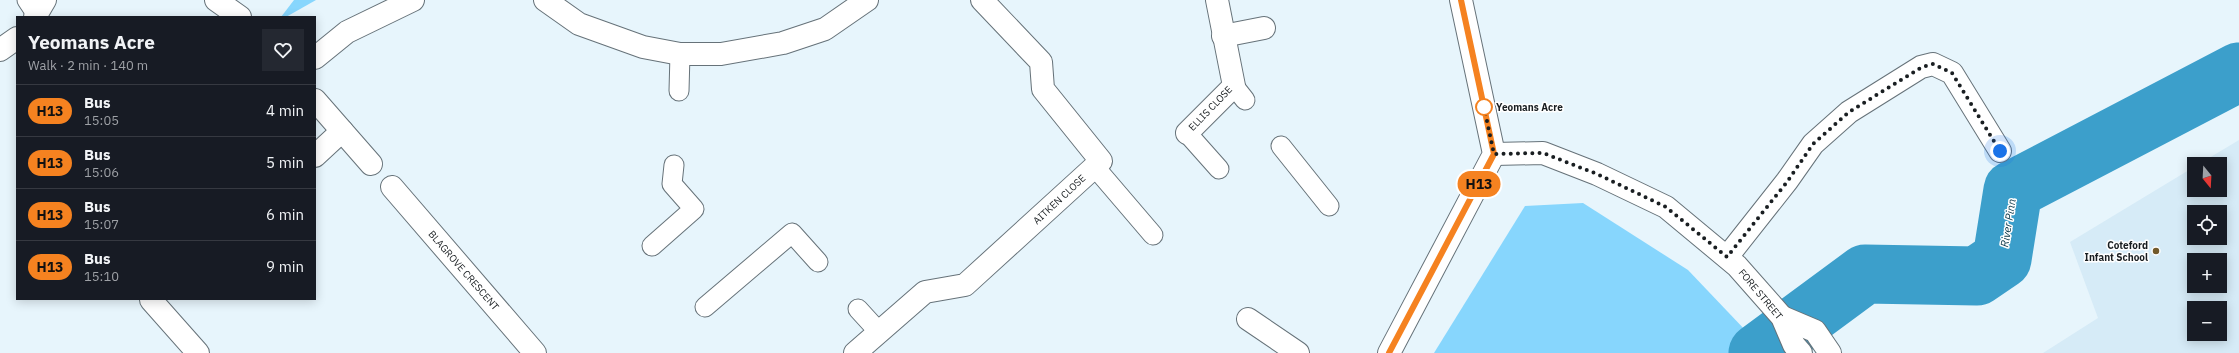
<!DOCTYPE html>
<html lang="en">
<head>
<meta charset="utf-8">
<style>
  :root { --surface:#171b24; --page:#242831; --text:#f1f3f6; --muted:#9ea1a6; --line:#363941 }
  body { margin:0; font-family:"IBM Plex Sans",sans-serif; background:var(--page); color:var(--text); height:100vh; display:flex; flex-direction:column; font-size:15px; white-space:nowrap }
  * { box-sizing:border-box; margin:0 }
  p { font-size:13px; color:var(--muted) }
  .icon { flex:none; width:22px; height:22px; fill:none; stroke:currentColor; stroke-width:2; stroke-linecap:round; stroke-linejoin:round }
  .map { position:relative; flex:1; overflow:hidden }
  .drawer { position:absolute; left:16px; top:16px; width:300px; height:284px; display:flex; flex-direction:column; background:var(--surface); border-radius:0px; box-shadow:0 2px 10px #0003 }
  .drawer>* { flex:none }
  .badge { padding:0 8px; border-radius:13px; font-size:14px; line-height:26px }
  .needle { width:26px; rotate:162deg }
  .controls { position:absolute; left:2187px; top:157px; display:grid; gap:8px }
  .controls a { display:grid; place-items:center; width:40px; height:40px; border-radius:0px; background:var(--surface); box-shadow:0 2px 10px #0003; font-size:20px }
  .you { position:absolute; width:20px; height:20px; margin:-10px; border:3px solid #fff; border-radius:50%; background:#1a73e8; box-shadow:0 0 0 6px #1a73e833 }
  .map>.badge { position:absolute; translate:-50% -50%; box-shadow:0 0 0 2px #fff }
  .round { display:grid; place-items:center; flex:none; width:42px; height:42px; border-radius:0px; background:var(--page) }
  .head { display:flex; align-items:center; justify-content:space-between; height:68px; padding:0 12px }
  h1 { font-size:19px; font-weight:700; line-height:30px }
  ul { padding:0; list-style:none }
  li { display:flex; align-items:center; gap:12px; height:52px; padding:0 12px; border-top:1px solid var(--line) }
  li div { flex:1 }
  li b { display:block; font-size:15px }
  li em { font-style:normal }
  li .badge { min-width:44px; font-weight:700; text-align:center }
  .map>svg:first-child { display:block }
  .built { fill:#d6ebf7; fill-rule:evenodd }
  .green { fill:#87d6fd }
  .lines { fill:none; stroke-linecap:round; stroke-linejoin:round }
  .river { stroke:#3c9fcb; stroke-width:59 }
  .service-casing { stroke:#667279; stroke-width:21 }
  .minor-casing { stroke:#667279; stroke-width:24 }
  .secondary-casing { stroke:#667279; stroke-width:24 }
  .service { stroke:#fff; stroke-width:19 }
  .minor { stroke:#fff; stroke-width:22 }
  .secondary { stroke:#fff; stroke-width:22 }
  .line-casing { stroke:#fff; stroke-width:9 }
  .line { stroke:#f58220; stroke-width:6 }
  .walk { stroke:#191e21; stroke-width:4; stroke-dasharray:0 7.2 }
  .stop-dot { fill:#fff; stroke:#f58220; stroke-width:2 }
  .poi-dot { fill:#72592a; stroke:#fff; stroke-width:1.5 }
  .labels { text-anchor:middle; stroke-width:3; stroke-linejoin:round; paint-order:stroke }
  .stop-label { font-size:10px; font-weight:bold; fill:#191e21; stroke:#fff; text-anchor:start }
  .street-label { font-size:10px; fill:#191e21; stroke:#fff }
  .poi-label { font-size:10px; font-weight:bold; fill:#191e21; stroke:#fff; text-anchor:end }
  .water-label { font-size:11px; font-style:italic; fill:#023042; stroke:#fff }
</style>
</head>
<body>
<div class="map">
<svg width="2239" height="353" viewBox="0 0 2239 353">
  <rect width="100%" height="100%" fill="#e7f5fc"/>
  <path class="built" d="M2239,140v213h-196l55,-35 -28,-76 124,-75v23h26v-26h-21zM2194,212h26v26h-26zM2194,260h26v26h-26zM2194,308h26v26h-26z"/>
  <g class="green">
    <path d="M294,0h22l-30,17h-5z"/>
    <path d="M1583,203l105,67 79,83h-333l91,-147z"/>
  </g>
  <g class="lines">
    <path class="river" d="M1758,353l107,-79 112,2 25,-17 11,-69 226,-118"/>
    <defs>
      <g id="service">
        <path d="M27,0l10,15"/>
        <path d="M1234,86l11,14"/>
        <path d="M679,91l1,-37"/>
        <path d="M1187,133l32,36"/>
        <path d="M1281,146l48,60"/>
        <path d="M1094,166l59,69"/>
        <path d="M652,246l42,-37 -22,-25 2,-19"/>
        <path d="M705,307l87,-74 26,29"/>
        <path d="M858,309l21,23"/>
      </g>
      <g id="minor">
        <path d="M216,0l24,17"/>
        <path d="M545,0l34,24 64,23 37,7h41l62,-11 42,-14 42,-29"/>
        <path d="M35,17l10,-17"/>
        <path d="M1223,36l41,-8"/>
        <path d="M0,50l17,-12"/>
        <path d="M315,58l32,-26 66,-32"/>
        <path d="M315,100l56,64"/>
        <path d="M1187,133l47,-47 -17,-86"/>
        <path d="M1494,154l49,-1 54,21 69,33 71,59 45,51 12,28 7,8"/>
        <path d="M315,156l27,-25"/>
        <path d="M392,187l143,166"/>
        <path d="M1727,257l60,-76 26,-37 36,-32 72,-45 12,-3 19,9 48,78"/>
        <path d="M152,299l-1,1 47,53"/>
        <path d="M1782,317l33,14 15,22"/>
        <path d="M1248,319l50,34"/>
        <path d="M855,353l70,-61 40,-7 136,-124 -58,-72 -2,-27 -59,-62"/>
      </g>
      <path id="secondary" d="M1389,353l105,-199 -33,-154"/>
    </defs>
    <use href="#service" class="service-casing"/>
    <use href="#minor" class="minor-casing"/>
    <use href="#secondary" class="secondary-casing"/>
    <use href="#service" class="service"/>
    <use href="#minor" class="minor"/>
    <use href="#secondary" class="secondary"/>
  </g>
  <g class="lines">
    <defs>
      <path id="line" d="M1389,353l105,-199 -33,-154"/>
    </defs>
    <use href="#line" class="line-casing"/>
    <use href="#line" class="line"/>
    <path class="walk" d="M1484,107l10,47 49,-1 54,21 69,33 61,50 60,-75 26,-38 36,-32 73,-45 11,-3 19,9 48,78"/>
  </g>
  <circle class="stop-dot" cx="1484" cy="107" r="8"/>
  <circle class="poi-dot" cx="2156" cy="251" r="4"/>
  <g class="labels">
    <g class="stop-label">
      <text x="1496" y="111">Yeomans Acre</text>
    </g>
    <g class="street-label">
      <text transform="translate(1210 108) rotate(-46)" y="4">ELLIS CLOSE</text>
      <text transform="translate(1059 199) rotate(-43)" y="4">AITKEN CLOSE</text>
      <text transform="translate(464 270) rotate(49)" y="4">BLAGROVE CRESCENT</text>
      <text transform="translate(1761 294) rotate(50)" y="4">FORE STREET</text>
    </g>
    <g class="poi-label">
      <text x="2148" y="249">Coteford<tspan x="2148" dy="12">Infant School</tspan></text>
    </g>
    <g class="water-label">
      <text transform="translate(2008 223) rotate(-81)" y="4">River Pinn</text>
    </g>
  </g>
</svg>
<div class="controls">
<a><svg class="needle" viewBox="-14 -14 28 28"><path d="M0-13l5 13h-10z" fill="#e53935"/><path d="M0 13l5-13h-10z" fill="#9ea1a6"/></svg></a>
<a><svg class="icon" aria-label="locate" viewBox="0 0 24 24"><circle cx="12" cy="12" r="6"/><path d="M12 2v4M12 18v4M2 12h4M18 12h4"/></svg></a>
<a>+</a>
<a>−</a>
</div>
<div class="you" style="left:2000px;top:151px"></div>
<b class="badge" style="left:1479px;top:184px;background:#f58220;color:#111">H13</b>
<section class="drawer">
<div class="head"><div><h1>Yeomans Acre</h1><p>Walk · 2 min · 140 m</p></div><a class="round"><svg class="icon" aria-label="heart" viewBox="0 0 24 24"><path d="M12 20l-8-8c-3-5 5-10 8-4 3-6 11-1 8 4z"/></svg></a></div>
<ul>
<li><span class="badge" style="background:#f58220;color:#111">H13</span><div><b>Bus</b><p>15:05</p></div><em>4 min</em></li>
<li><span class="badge" style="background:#f58220;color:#111">H13</span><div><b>Bus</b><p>15:06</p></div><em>5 min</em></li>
<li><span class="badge" style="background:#f58220;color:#111">H13</span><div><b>Bus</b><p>15:07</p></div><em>6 min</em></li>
<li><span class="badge" style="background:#f58220;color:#111">H13</span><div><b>Bus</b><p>15:10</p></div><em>9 min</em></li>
</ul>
</section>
</div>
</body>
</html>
